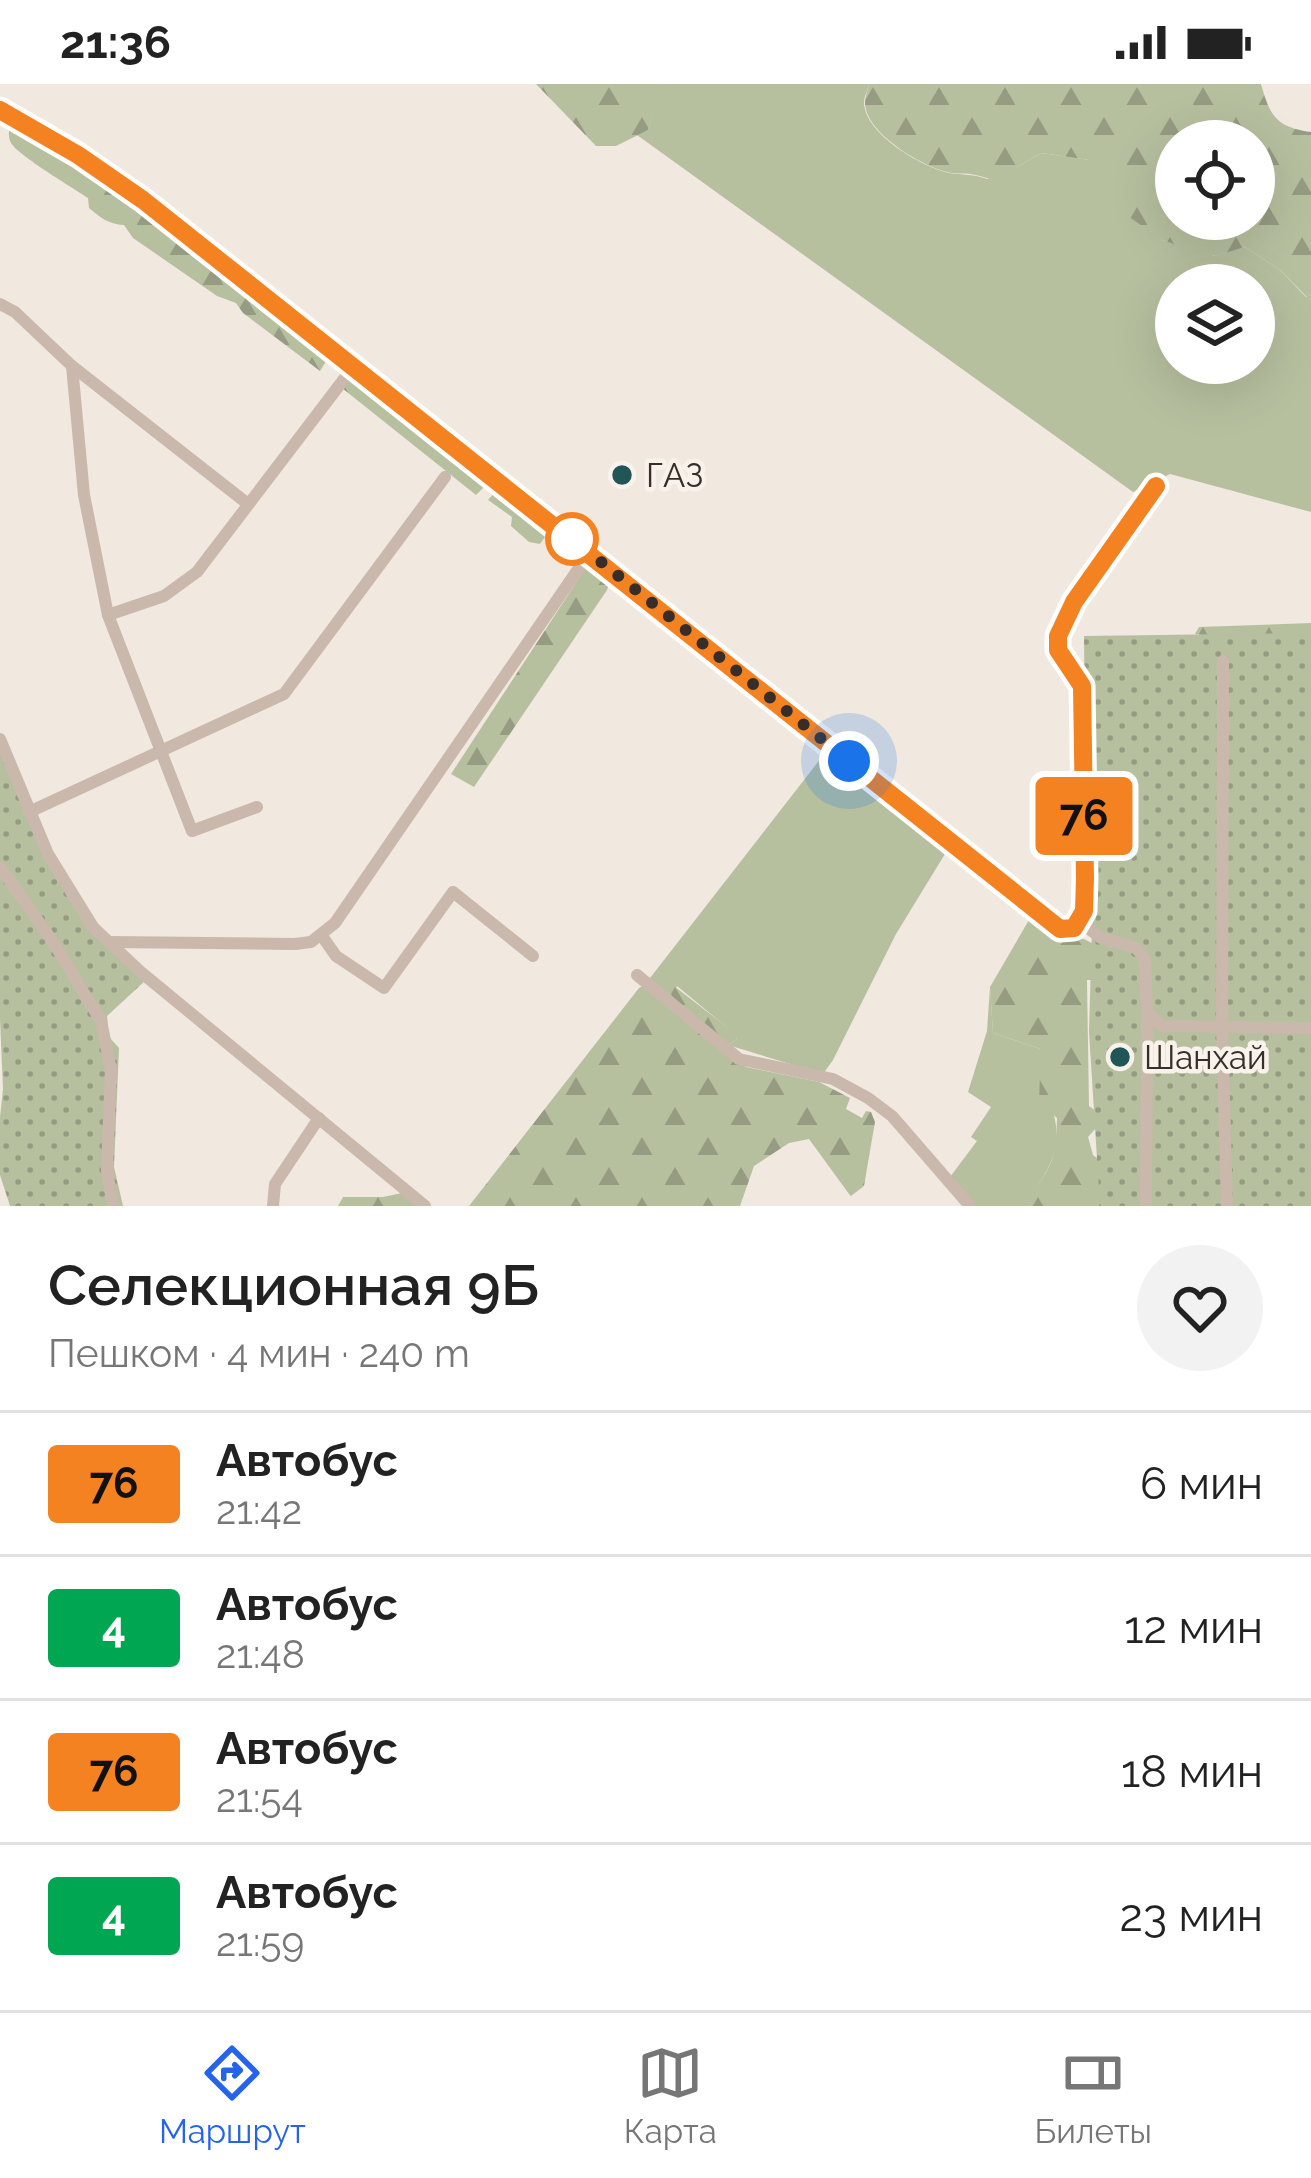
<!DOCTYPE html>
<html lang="ru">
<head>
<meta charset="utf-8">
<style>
  :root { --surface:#fff; --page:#f2f2f2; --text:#222; --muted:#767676; --line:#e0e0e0; --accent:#2563eb }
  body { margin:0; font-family:Raleway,sans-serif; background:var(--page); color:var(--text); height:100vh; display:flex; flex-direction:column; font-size:45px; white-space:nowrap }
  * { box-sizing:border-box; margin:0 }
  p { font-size:39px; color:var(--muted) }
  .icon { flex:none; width:66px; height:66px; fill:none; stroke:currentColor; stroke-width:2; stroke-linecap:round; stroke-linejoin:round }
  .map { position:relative; height:1122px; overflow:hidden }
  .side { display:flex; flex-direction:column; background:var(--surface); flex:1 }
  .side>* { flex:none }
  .badge { padding:0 24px; border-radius:9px; font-size:42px; line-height:78px }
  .fabs { position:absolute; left:1155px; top:36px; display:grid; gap:24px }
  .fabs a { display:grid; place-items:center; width:120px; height:120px; border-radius:50%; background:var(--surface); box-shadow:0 12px 48px #0002; font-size:60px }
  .you { position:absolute; width:60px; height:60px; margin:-30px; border:9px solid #fff; border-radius:50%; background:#1a73e8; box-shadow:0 0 0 18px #1a73e833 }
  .map>.badge { position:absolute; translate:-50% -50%; box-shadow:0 0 0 6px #fff }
  .round { display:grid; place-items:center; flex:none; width:126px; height:126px; border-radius:63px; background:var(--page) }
  .overview { display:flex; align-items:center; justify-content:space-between; height:204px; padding:0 48px }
  h1 { font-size:57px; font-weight:600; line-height:90px }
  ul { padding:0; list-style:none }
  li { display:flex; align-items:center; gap:36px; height:144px; padding:0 48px; border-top:3px solid var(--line) }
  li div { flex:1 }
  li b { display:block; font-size:45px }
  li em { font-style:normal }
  li .badge { min-width:132px; font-weight:700; text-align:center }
  .status { display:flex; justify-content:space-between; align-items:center; height:84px; padding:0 60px; background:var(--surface); direction:ltr }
  .status svg { height:33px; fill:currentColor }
  .tabs { display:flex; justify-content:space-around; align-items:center; height:168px; border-top:3px solid var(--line); background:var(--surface); font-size:33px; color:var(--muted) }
  .tabs a { display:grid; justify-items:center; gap:6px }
  .tabs .selected { color:var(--accent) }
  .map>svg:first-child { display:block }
  .grass { fill:#b6c09f; fill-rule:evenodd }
  .forest { fill:url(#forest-firs); fill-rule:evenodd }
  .garden { fill:url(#garden-dots) }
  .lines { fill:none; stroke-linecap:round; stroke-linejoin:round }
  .minor { stroke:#c9b8ab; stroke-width:12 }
  .line-casing { stroke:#fff; stroke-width:27 }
  .line { stroke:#f58220; stroke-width:18 }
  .walk { stroke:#372e2a; stroke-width:12; stroke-dasharray:0 21.6 }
  .poi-dot { fill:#215557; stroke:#f9f2eb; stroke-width:4.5 }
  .stop-dot { fill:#fff; stroke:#f58220; stroke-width:6 }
  .labels { text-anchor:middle; stroke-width:9; stroke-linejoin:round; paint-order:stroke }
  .poi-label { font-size:33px; fill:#372e2a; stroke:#f9f2eb; text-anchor:start }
</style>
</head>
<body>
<div class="status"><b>21:36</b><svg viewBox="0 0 49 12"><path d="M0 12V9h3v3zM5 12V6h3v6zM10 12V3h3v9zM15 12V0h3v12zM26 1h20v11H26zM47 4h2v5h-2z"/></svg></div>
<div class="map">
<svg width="1311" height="1122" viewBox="0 0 1311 1122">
  <defs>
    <pattern id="forest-firs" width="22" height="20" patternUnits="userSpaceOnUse" patternTransform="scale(3)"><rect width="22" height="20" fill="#b6c09f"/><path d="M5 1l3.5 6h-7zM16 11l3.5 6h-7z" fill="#959c82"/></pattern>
    <pattern id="garden-dots" width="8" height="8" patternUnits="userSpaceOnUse" patternTransform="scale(3)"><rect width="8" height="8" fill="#b6c09f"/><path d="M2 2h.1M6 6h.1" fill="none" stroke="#959c82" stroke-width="1.8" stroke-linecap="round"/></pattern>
  </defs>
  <rect width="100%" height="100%" fill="#f1e8df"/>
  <g class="grass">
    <path d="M661,0h208c-1,6 -5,12 -5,19 1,31 58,64 85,70 14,2 25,1 38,6l30,-12 24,-14 49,7 38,38 34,42 53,16 30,-9 34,22 27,28 5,-2v217l-141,-38 -37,18 -496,-357 11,-5 14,-41zM1176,201h78v78h-78z"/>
    <path d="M825,669l123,96 -52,85 -63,126 -10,14 -95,-29 9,-6 -2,-5 -58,-48 -5,14 -22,-22z"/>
    <path d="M990,903l3,46 48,16c3,69 41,82 -13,149l3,8h-58l-23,-29 27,-36 -6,-4 20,-30 -23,-15 19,-61z"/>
  </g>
  <g class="forest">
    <path d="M536,0h125l2,5 -15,41 -32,16h-20z"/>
    <path d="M869,0h392c9,32 15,43 50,48v163l-4,2 -28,-28 -34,-22 -29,9 -19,-4 -35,-12 -37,-26 2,-16 -38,-38 -48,-7 -24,14 -6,11c-15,4 -22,0 -36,-3 -9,-3 -19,0 -28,-3 -26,-6 -83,-40 -82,-70 0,-6 3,-12 4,-18zM1176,57h78v78h-78z"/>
    <path d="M10,37l121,78 199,156 -10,16 -77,-58 -7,-10 -19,-7 -84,-58 -9,-13c-16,-1 -23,-7 -35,-17l-1,-10c-16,-11 -73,-44 -78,-57 -2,-6 -1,-14 0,-20z"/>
    <path d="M354,290l135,108 -13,13 -134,-107z"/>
    <path d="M498,405l52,41 -10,14 -11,-2 -18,-16 1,-9 -24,-17z"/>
    <path d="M589,479l22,15 -4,12 -133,197 -23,-13z"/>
    <path d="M1311,539v26l-116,-15 4,-7z"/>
    <path d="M1029,836l10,3 15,12 30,4 25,13 14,28h-36l2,126 7,5 1,16 -9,10 5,18 10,8 10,43h-82l-4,-8c26,-31 29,-40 30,-80l-18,-16 2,-53 -48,-16 -3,-46z"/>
    <path d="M643,902l103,81 73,15 31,16 -4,11 16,9 4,-7 5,1 4,10 -11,64 -13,10 -2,-2 -40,-55 -20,4 -35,23 -14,40h-271l170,-218z"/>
    <path d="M674,902l62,48 1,5 -9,6 -56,-45 -1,-9z"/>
    <path d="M402,1109l15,13h-79l5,-9h40z"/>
  </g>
  <g class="garden">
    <path d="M1311,549v573h-211l-11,-174 3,-105 -5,-15 -3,-276z"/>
    <path d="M0,667l67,145 79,84 -39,36 2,21 10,11 -5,119 9,39h-113l-10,-31v-58l3,-28 -3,-70z"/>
  </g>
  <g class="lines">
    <g class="minor">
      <path d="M0,26l78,45 65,45 917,729 14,-1 10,-17 1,-32 -4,-193 -24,-36 1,-14 16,-34 82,-116"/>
      <path d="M0,220l15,8 57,54 176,138"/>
      <path d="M72,282l12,129 24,120 84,216 65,-24"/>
      <path d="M108,531l56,-19 33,-24 157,-206"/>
      <path d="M1223,577l-1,365 5,180"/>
      <path d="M0,655l48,115 45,73 49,46 283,233"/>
      <path d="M29,728l255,-118 161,-217"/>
      <path d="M0,783l53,75 48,79 10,49 -4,100 6,36"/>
      <path d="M1080,838l21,16 35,10 9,11 2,53 -1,194"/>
      <path d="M322,852l14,20 48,32 69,-96 80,64"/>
      <path d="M109,858l186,2 16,-2 24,-19 255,-371"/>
      <path d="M637,891l102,84 94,20 35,19 24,18 78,90"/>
      <path d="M1147,928l15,14 149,2"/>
      <path d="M273,1122l2,-22 44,-66"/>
    </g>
  </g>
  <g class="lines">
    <defs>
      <path id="line" d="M0,26l78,45 65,45 917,729 14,-1 10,-17 1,-33 -3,-192 -24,-36v-14l16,-34 82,-116"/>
    </defs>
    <use href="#line" class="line-casing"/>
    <use href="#line" class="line"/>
    <path class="walk" d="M572,455l-2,-2 279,224"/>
  </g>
  <g class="poi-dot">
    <circle cx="622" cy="391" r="12"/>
    <circle cx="1120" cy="973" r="12"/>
  </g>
  <circle class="stop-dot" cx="572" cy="455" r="24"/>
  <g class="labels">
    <g class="poi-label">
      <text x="646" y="403">ГАЗ</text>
      <text x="1144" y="985">Шанхай</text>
    </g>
  </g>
</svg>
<div class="fabs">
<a><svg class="icon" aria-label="locate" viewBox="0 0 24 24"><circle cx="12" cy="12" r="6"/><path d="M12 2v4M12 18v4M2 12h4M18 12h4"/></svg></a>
<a><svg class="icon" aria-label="layers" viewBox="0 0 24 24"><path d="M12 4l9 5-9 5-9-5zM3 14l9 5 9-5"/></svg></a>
</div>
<div class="you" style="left:849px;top:677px"></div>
<b class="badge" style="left:1084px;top:732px;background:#f58220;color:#111">76</b>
</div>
<section class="side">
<div class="overview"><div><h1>Селекционная 9Б</h1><p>Пешком · 4 мин · 240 m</p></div><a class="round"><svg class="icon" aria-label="heart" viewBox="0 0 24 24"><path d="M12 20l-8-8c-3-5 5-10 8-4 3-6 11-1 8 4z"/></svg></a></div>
<ul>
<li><span class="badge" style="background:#f58220;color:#111">76</span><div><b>Автобус</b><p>21:42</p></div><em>6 мин</em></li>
<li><span class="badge" style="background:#00a651;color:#fff">4</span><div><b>Автобус</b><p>21:48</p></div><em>12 мин</em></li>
<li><span class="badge" style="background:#f58220;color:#111">76</span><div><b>Автобус</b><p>21:54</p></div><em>18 мин</em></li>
<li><span class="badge" style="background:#00a651;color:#fff">4</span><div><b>Автобус</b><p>21:59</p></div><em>23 мин</em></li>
</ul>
</section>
<nav class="tabs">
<a class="selected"><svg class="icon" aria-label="directions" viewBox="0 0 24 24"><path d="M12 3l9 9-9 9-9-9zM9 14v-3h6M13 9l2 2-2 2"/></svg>Маршрут</a>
<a><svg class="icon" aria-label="map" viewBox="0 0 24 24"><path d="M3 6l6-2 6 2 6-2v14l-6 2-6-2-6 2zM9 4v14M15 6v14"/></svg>Карта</a>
<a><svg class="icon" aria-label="tickets" viewBox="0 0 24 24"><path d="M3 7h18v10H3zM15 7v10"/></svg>Билеты</a>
</nav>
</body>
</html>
